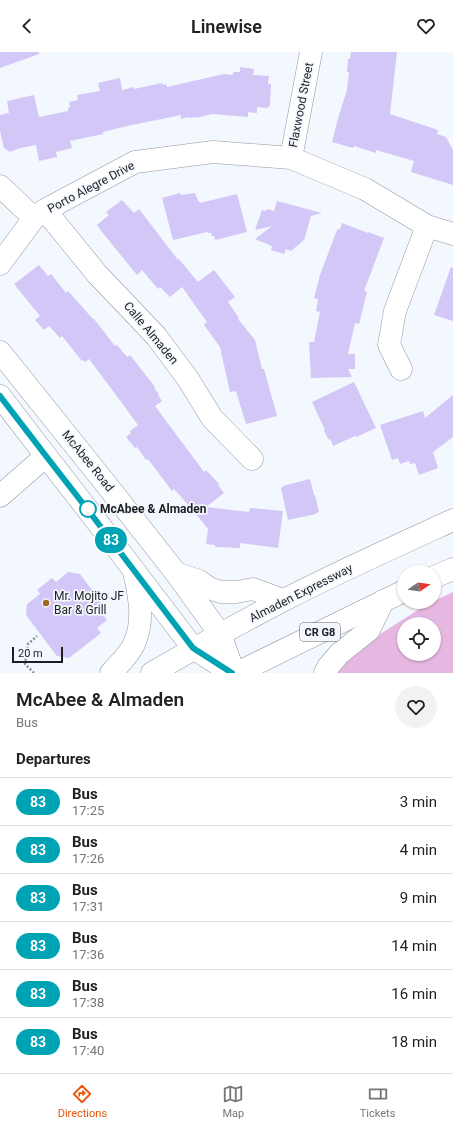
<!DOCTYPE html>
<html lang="en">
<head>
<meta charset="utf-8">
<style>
  :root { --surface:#fff; --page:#f2f2f2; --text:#222; --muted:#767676; --line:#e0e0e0; --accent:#ea580c }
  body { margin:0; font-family:Roboto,sans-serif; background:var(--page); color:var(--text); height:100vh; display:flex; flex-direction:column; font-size:15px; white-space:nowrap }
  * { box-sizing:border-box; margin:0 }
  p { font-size:13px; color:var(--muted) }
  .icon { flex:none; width:22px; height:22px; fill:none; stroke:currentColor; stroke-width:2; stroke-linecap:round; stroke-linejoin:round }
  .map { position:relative; height:621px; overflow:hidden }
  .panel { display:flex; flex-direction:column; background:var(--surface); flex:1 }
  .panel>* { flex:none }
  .badge { padding:0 8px; border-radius:13px; font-size:14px; line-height:26px }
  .needle { width:26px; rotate:77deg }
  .buttons { position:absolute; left:397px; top:513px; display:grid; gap:8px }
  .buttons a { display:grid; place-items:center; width:44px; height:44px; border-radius:50%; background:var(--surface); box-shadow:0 1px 3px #0004; font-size:20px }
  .scale { position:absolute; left:12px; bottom:10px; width:51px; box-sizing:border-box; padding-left:4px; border:2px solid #1c1e21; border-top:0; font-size:11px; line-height:14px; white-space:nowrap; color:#1c1e21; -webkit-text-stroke:3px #f3f7fe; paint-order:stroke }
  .map>.badge { position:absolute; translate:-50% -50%; box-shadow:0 0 0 2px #fff }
  h2 { padding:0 16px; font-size:15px; line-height:36px }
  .round { display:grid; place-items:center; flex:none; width:42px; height:42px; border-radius:21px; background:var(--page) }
  .head { display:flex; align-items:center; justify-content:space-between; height:68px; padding:0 16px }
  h1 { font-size:19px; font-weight:600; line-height:30px }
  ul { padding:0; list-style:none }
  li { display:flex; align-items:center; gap:12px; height:48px; padding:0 16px; border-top:1px solid var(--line) }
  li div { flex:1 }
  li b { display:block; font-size:15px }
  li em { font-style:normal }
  li .badge { min-width:44px; font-weight:700; text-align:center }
  header { display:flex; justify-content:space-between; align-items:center; height:52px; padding:0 16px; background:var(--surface); font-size:18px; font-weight:600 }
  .tabs { display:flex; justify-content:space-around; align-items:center; height:56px; border-top:1px solid var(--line); background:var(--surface); font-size:11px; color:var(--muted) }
  .tabs a { display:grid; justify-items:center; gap:2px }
  .tabs .active { color:var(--accent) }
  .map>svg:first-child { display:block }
  .green { fill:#e6b7e1; fill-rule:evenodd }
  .building { fill:#d2c7f6 }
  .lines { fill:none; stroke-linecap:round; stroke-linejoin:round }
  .minor-casing { stroke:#93979f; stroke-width:23 }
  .major-casing { stroke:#93979f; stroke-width:23 }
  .path { stroke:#8c8f94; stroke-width:2.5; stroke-dasharray:2 2; stroke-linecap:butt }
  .minor { stroke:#fff; stroke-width:22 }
  .major { stroke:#fff; stroke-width:22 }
  .line-casing { stroke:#fff; stroke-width:9 }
  .line { stroke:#00a3b4; stroke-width:6 }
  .stop-dot { fill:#fff; stroke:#00a3b4; stroke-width:2 }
  .poi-dot { fill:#9e6b22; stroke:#f3f7fe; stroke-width:1.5 }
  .labels { text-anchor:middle; stroke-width:3.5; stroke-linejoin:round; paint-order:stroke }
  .shield { fill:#f3f7fe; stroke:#5c5f63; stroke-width:1 }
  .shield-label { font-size:11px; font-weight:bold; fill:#1c1e21 }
  .street-label { font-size:12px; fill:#1c1e21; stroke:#f3f7fe }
  .stop-label { font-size:12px; font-weight:bold; fill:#1c1e21; stroke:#f3f7fe; text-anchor:start }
  .poi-label { font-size:12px; fill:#1c1e21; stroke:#f3f7fe; text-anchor:start }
</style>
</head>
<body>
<header><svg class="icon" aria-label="back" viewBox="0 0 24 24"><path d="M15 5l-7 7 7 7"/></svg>Linewise<svg class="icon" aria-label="heart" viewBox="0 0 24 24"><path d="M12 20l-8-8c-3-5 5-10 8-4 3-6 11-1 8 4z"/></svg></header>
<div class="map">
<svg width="453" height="621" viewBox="0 0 453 621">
  <rect width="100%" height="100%" fill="#f3f7fe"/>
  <path class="green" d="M453,540v81h-122l26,-24 67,-43zM404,572h30v30h-30z"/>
  <g class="building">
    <path d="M0,0h39v2l-39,14z"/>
    <path d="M351,0h46l-7,62 48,16 -1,4 9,3 7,13v35l-42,-13 3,-11 -38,-11v3l-22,-7 -1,2 -21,-6 6,-24 9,-28 2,-18h-2l1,-13h2z"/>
    <path d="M240,15l14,2 -1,6 16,1 -1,8h3l-1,23 -2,-1v2l-11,-1v6l-9,-1v5l-36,-3 -16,4v-1l-7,1 -1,-1 -7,2v-4l-54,11 -24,6v2l-33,7 2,7 -16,4 1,5 -18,4 -3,-16 -16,3 -10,4 -6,-4 -4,-17v-16l9,-2 -2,-12 27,-6 5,22 29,-6v-3l2,-1 -1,-5 9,-2 -1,-5 23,-4 -2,-8 22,-5 2,12 12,-3v2l28,-6 1,2 3,-1 1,3 57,-13 8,1 2,-3h6z"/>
    <path d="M180,141l1,2 14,-2 3,8h1l1,2 37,-9 10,38 -32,8 -1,-4h-2l-1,-3h-3l-1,-1 -34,8 -11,-42z"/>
    <path d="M122,148l12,13 5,-4 39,51v-2l20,24 16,-12 21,27 -7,5 11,16 -1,1 17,21 7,29h2l13,47 -31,8 -10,-33 -6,1 -10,-45 -16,-22 3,-3 -25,-35 -12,10 -10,-10 -2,2 -16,-19 -5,5 -35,-43 -5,-7 12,-10 -3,-3z"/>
    <path d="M277,149l45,12 -11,3 -7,24 -13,11 -5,-2 -2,5 -13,-4 1,-4 -17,-7 17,-13 -17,4 7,-20 4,1 1,-2 7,2z"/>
    <path d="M342,171l26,10v-1l16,6 -20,53 3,1 -8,32 -4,-1 -7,31h7v15h-7l4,8 -41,1 -2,-36h5l6,-30 -4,-1 2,-12 -4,-1 6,-23 17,-45 3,-1z"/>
    <path d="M39,213l9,11 3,-2 15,19 2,-2 25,28h1l21,27 2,-1 10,12 3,-2 25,32 -1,1 5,6 -1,1 4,6 -7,5 49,66 2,-2 13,14 -1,1 6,8 -18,14 43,5 1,-4 33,3 -5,37 -38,-5v5l-25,-1v-2l-9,-1 2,-15 -17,-21 -17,-19 -2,2 -24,-32 -2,1 -9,-13 -2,1 -9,-11 5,-4 -1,-2 8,-6 -22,-30 -27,-36 -4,3 -2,-2 -1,1 -20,-25 -2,2 -11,-12 -5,4 -9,-10 5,-4 -26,-32z"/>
    <path d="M451,215l2,1v53l-19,-6z"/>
    <path d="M354,330l22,46 -20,9 -1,-1 -22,10 -2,-6 -3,-1 -4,-9h1l-13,-28z"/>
    <path d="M453,343v42l-20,15 5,16 -19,7 -4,-12 -5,1 -1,-3 -9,3 -2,-6 -6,2 -12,-35 43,-14 2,7z"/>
    <path d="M310,427l4,16h1l4,17 -3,1v1l-28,6 -7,-32 2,-1v-1z"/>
    <path d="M68,520l12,2 24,32 -5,4 8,10 -10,8 4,5 -32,25 -12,-2 -31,-41 1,-11 13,-10 -3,-4 15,-12 4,4z"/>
  </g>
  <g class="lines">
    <defs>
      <g id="minor">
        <path d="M291,106l20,-106"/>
        <path d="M0,134l34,32"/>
        <path d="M45,158l52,64 59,62 32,43 24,39 40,41"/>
        <path d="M0,212l34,-46 11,-8 90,-48 78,-10 78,6 74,31 62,37 26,8"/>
        <path d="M0,300l102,127 74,94 44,61 14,39"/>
        <path d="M401,317l-12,-24 6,-34 32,-85"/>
        <path d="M0,344l46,60 42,54 105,138 39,25"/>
        <path d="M0,444l46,-40"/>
      </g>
      <g id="major">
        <path d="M176,521l23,8 10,7 11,4h16l17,-3 30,11"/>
        <path d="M434,525l19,-8"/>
        <path d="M111,621c8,-9 18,-18 23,-29 11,-23 5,-49 0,-73"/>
        <path d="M152,621c43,-25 86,-49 130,-72 56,-29 114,-55 171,-81"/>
        <path d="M237,621l167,-82"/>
        <path d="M325,621l3,-6 11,-13 30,-24 14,-29"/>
      </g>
    </defs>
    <use href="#minor" class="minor-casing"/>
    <use href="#major" class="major-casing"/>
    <path class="path" d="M34,621l-9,-9 3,-20 9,-8"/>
    <use href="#minor" class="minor"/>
    <use href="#major" class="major"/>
  </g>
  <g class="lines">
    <defs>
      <path id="line" d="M0,344l46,60 42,54 105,138 39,25"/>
    </defs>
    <use href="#line" class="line-casing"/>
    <use href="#line" class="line"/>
  </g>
  <circle class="stop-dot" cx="88" cy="457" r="8"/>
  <circle class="poi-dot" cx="46" cy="551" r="4"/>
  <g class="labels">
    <rect class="shield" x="300" y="571" width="40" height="18" rx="3"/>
    <g class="shield-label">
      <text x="320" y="584">CR G8</text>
    </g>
    <g class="street-label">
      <text transform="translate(301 53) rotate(-79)" y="4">Flaxwood Street</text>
      <text transform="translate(91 135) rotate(-28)" y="4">Porto Alegre Drive</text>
      <text transform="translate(151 281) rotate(50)" y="4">Calle Almaden</text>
      <text transform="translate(88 409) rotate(51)" y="4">McAbee Road</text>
      <text transform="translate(301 541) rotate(-27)" y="4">Almaden Expressway</text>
    </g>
    <g class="stop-label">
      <text x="100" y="461">McAbee &amp; Almaden</text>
    </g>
    <g class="poi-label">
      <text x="54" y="548">Mr. Mojito JF<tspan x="54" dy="14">Bar &amp; Grill</tspan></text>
    </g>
  </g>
</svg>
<div class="buttons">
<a><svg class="needle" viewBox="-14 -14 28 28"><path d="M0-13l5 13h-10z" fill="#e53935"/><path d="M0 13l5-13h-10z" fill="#767676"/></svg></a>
<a><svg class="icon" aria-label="locate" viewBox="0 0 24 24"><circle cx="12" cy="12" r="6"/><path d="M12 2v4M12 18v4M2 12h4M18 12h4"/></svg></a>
</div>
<div class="scale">20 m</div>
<b class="badge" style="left:111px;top:488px;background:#00a3b4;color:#fff">83</b>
</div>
<section class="panel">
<div class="head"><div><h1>McAbee &amp; Almaden</h1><p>Bus</p></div><a class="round"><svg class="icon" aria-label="heart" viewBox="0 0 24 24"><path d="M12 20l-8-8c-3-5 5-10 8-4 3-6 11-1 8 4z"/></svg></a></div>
<h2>Departures</h2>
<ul>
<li><span class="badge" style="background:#00a3b4;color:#fff">83</span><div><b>Bus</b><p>17:25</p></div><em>3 min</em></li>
<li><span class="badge" style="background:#00a3b4;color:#fff">83</span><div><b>Bus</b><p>17:26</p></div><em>4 min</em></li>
<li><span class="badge" style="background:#00a3b4;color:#fff">83</span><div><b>Bus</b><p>17:31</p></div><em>9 min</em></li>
<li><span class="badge" style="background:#00a3b4;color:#fff">83</span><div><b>Bus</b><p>17:36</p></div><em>14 min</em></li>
<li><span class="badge" style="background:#00a3b4;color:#fff">83</span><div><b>Bus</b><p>17:38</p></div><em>16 min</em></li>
<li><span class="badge" style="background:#00a3b4;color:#fff">83</span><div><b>Bus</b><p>17:40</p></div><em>18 min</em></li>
</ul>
</section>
<nav class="tabs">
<a class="active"><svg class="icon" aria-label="directions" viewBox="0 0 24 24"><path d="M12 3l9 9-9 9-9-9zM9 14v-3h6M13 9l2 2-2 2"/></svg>Directions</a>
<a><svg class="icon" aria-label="map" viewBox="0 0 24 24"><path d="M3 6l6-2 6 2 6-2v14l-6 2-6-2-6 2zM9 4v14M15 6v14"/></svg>Map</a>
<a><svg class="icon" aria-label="tickets" viewBox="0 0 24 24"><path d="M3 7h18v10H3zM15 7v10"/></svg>Tickets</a>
</nav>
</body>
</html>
